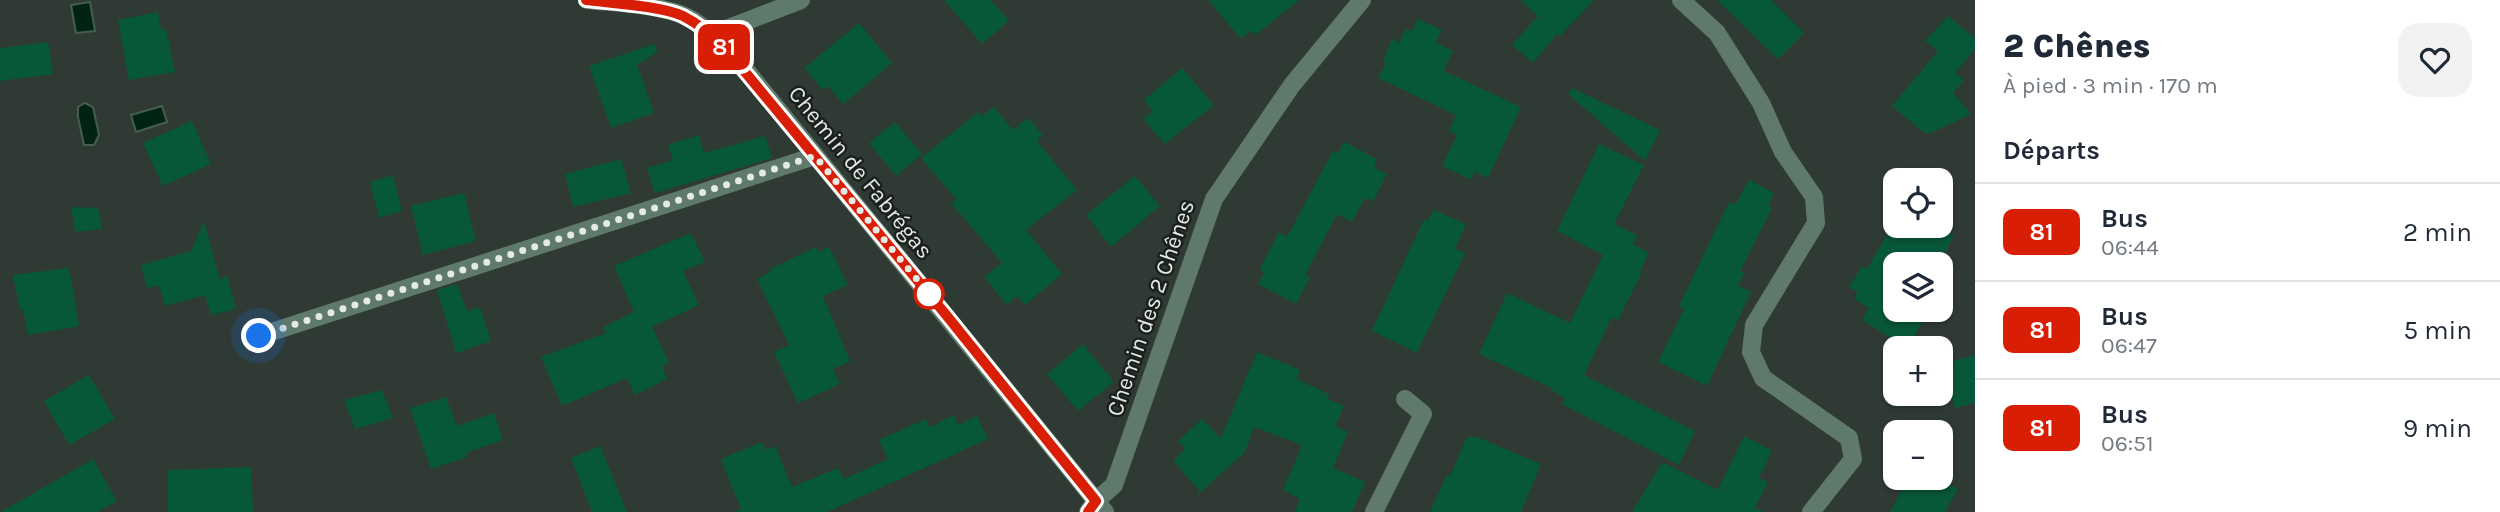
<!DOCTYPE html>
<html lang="fr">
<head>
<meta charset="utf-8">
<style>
  :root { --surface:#fff; --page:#f2f2f3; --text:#1f2937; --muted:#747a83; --line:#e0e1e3 }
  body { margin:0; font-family:Karla,sans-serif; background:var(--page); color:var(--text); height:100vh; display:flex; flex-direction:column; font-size:26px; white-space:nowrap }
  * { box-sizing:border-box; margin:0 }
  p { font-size:23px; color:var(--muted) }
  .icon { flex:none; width:38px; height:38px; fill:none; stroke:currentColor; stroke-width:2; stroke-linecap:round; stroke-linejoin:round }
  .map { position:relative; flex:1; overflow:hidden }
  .sheet { display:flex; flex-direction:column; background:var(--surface); width:525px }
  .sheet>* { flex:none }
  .badge { padding:0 14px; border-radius:10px; font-size:24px; line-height:46px }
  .fabs { position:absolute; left:1883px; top:168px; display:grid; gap:14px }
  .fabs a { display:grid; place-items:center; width:70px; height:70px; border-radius:14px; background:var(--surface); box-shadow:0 2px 5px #0004; font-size:35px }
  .you { position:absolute; width:35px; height:35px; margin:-18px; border:5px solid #fff; border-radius:50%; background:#1a73e8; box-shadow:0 0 0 10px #1a73e833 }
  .map>.badge { position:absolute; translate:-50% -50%; box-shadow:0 0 0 4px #fff }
  h2 { padding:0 28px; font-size:26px; line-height:63px }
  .round { display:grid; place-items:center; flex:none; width:74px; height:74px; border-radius:21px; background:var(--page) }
  .summary { display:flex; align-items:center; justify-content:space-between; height:119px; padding:0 28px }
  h1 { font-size:33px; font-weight:800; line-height:52px }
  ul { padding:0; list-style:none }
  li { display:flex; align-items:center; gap:21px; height:98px; padding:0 28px; border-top:2px solid var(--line) }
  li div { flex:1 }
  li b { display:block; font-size:26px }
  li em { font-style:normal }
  li .badge { min-width:77px; font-weight:700; text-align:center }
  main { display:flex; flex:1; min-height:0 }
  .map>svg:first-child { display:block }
  .water { fill:#002313; stroke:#445f52; stroke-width:2 }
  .building { fill:#075739 }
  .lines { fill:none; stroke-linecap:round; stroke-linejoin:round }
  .minor { stroke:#5f7a6b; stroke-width:18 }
  .line-casing { stroke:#fff; stroke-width:16 }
  .line { stroke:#d81e05; stroke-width:10 }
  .walk { stroke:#e4eae6; stroke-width:7; stroke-dasharray:0 12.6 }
  .stop-dot { fill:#fff; stroke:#d81e05; stroke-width:3.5 }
  .labels { text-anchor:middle; stroke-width:5; stroke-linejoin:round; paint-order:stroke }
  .street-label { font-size:23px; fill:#e4eae6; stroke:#1b201d }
</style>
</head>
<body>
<main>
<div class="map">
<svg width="1975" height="512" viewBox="0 0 1975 512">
  <rect width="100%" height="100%" fill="#303a34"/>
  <g class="water">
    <path d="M90,2l5,29 -19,2 -5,-28z"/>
    <path d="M85,103l8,4 6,28 -5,10h-10l-6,-28v-10z"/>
    <path d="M162,106l5,16 -31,10 -5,-17z"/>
  </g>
  <g class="building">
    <path d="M944,0h47l18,21 -27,23z"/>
    <path d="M1208,0h91l-43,35 -5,-4 -10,8z"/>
    <path d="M1520,0h74l-34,36 -3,-2 -24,29 -21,-18 26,-29z"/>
    <path d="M1717,0h54l33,33 -26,26z"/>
    <path d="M158,12l3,18 5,-1 9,43 -46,8 -11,-60z"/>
    <path d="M1948,16l27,22v11l-20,24 9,7 -11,13 18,21 -40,19h-7l-32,-27 46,-55 -13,-10z"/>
    <path d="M1418,19l24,11 -6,13 17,8 -9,20 77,36 -33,71 -14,-6 -3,8 -29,-14 15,-31 -8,-4 7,-16 -78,-37 8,-15 -3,-2 9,-22 7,4 7,-15 6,3z"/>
    <path d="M859,23l33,40 -49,41 -15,-18 -5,4 -19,-22z"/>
    <path d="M48,42l5,32 -53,7v-33z"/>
    <path d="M654,44l4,8 -21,13 17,48 -43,15 -22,-62z"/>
    <path d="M1182,68l32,37 -49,39 -22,-25 10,-8 -9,-11z"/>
    <path d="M1572,88l88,42 -15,31 -77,-67z"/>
    <path d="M994,107l19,23 15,-12 15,17 -6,6 40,49 -51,40 36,44 -37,31 -7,-9 -11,9 -23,-28 18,-14 -51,-60 5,-4 -35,-41 57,-46 4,4z"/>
    <path d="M192,121l19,43 -48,22 -20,-43z"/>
    <path d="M895,122l27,32 -26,22 -27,-33z"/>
    <path d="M699,135l5,18 61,-17 7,22 -117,35 -8,-25 26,-8 -5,-15z"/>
    <path d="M1344,142l33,17 -3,9 13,6 -14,27 -8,-3 -13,24 -15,-8 -32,61 5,2 -14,27 -38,-20 6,-11 -4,-4 19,-37 8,5 46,-86 5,2z"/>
    <path d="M1599,144l45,21 -30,59 23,11 -4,9 16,9 -9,18 2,1 -24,48 -6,-3 -28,58 111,56 -16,34 -117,-61 3,-6 -13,-7 1,-2 -74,-35 28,-61 63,30 33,-68 -46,-24z"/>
    <path d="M621,159l10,34 -58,14 -8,-33z"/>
    <path d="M393,175l9,36 -23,7 -9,-36z"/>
    <path d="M1135,176l25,30 -49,41 -25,-32z"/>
    <path d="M1749,180l25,13 -6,12 4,3 -32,63 5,2 -7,12 13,7 -44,94 -49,-24 26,-53 -5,-3 50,-104 6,3z"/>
    <path d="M464,193l12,48 -53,14 -12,-49z"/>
    <path d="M71,207l27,1 4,21 -27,3z"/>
    <path d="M1434,210l32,14 -11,25 10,4 -48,100 -45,-22 52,-112 4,2z"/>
    <path d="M204,221l16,58 7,-3 9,33 -25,6 -6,-20 -40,11 -6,-20 -12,2 -6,-23 50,-14z"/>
    <path d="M1892,226h46l16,10 -16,28h-43v46h35l-23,38 -45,-28 7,-12 -15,-9 4,-7 -9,-5 13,-21 5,3z"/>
    <path d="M691,233l14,29 -22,9 16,34 -47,22 17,36 -7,3 5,13 -32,16 -8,-17 -65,28 -21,-49 65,-24 -3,-6 31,-15 -20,-46z"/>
    <path d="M816,247l2,5 11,-5 19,38 -25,11 27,65 -17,8 7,15 -42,19 -24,-51 15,-7 -32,-66 13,-7v-3z"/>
    <path d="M69,268l10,58 -51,9 -5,-26 -3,1 -7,-35z"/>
    <path d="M457,284l10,27 13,-4 11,34 -35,12 -19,-63z"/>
    <path d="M1083,344l31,38 -36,29 -31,-37z"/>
    <path d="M1257,352l43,18 -3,9 33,16 -2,4 16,7 -9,20 13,6 -15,36 32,14 -13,30h-57l5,-13 -17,-9 19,-45 -48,-18 -9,25 -49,44 3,-6 -26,-29 12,-12 -7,-8 24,-22 19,19z"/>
    <path d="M1975,355v48l-20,5 -13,-44z"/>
    <path d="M89,375l26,44 -46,26 -25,-44z"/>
    <path d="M382,390l11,28 -38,11 -11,-29z"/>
    <path d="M446,397l11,29 37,-13 9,27 -37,13 2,4 -37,12 -21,-61z"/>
    <path d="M954,415l4,10 19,-9 11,23 -161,73h-93l7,-3 -20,-50 41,-17 4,8 9,-4 17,41 46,-19 6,11 44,-20 -9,-19 47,-21 3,8z"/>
    <path d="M1744,436l28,15 -13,27 9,4 -13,26 9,4h-132l30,-50 56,28z"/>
    <path d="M1467,437h10l64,27 -20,48h-91l17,-37 3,1z"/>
    <path d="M600,446l27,66h-35l-21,-54z"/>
    <path d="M93,459l24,42 -20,11h-96z"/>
    <path d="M251,467l2,45h-85v-42z"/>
    <path d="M1908,478h30l20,11 -13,23h-55z"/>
  </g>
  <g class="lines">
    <g class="minor">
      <path d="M587,0c30,3 64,4 93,14 24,9 43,32 60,49l365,449"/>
      <path d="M1681,0l36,33 44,70 22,49 31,45 2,26 -62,102 -3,27 12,26 86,60 4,21 -42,53"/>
      <path d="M711,35l90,-35"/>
      <path d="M259,336l556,-180"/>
      <path d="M1088,512l8,-11 18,-16 100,-286 78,-114 70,-85"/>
      <path d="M1374,512l49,-98 -18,-15"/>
    </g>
  </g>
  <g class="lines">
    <defs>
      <path id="line" d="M586,0c25,3 76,6 97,16 16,8 30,20 43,33l221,267 149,185 -8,11"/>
    </defs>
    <use href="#line" class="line-casing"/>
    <use href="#line" class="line"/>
    <path class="walk" d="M259,336l556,-180 114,138"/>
  </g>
  <circle class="stop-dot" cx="929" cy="294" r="14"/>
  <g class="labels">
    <g class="street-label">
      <text transform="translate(861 172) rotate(51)" y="8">Chemin de Fabrégas</text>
      <text transform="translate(1150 308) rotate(-71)" y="8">Chemin des 2 Chênes</text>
    </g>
  </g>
</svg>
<div class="fabs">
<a><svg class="icon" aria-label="locate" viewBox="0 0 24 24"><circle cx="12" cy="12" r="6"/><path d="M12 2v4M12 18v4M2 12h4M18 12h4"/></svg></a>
<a><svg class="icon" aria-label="layers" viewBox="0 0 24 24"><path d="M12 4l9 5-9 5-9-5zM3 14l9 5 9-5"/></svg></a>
<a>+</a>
<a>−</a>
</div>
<div class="you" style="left:259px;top:336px"></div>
<b class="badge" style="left:724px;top:47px;background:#d81e05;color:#fff">81</b>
</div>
<section class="sheet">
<div class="summary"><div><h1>2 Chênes</h1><p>À pied · 3 min · 170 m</p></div><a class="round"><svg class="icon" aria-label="heart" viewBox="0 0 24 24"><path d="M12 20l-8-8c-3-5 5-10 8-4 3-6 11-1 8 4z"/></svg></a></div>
<h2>Départs</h2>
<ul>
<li><span class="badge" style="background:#d81e05;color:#fff">81</span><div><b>Bus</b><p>06:44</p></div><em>2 min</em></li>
<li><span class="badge" style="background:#d81e05;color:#fff">81</span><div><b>Bus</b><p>06:47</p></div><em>5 min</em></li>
<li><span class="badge" style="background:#d81e05;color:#fff">81</span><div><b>Bus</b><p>06:51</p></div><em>9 min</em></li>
</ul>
</section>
</main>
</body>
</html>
